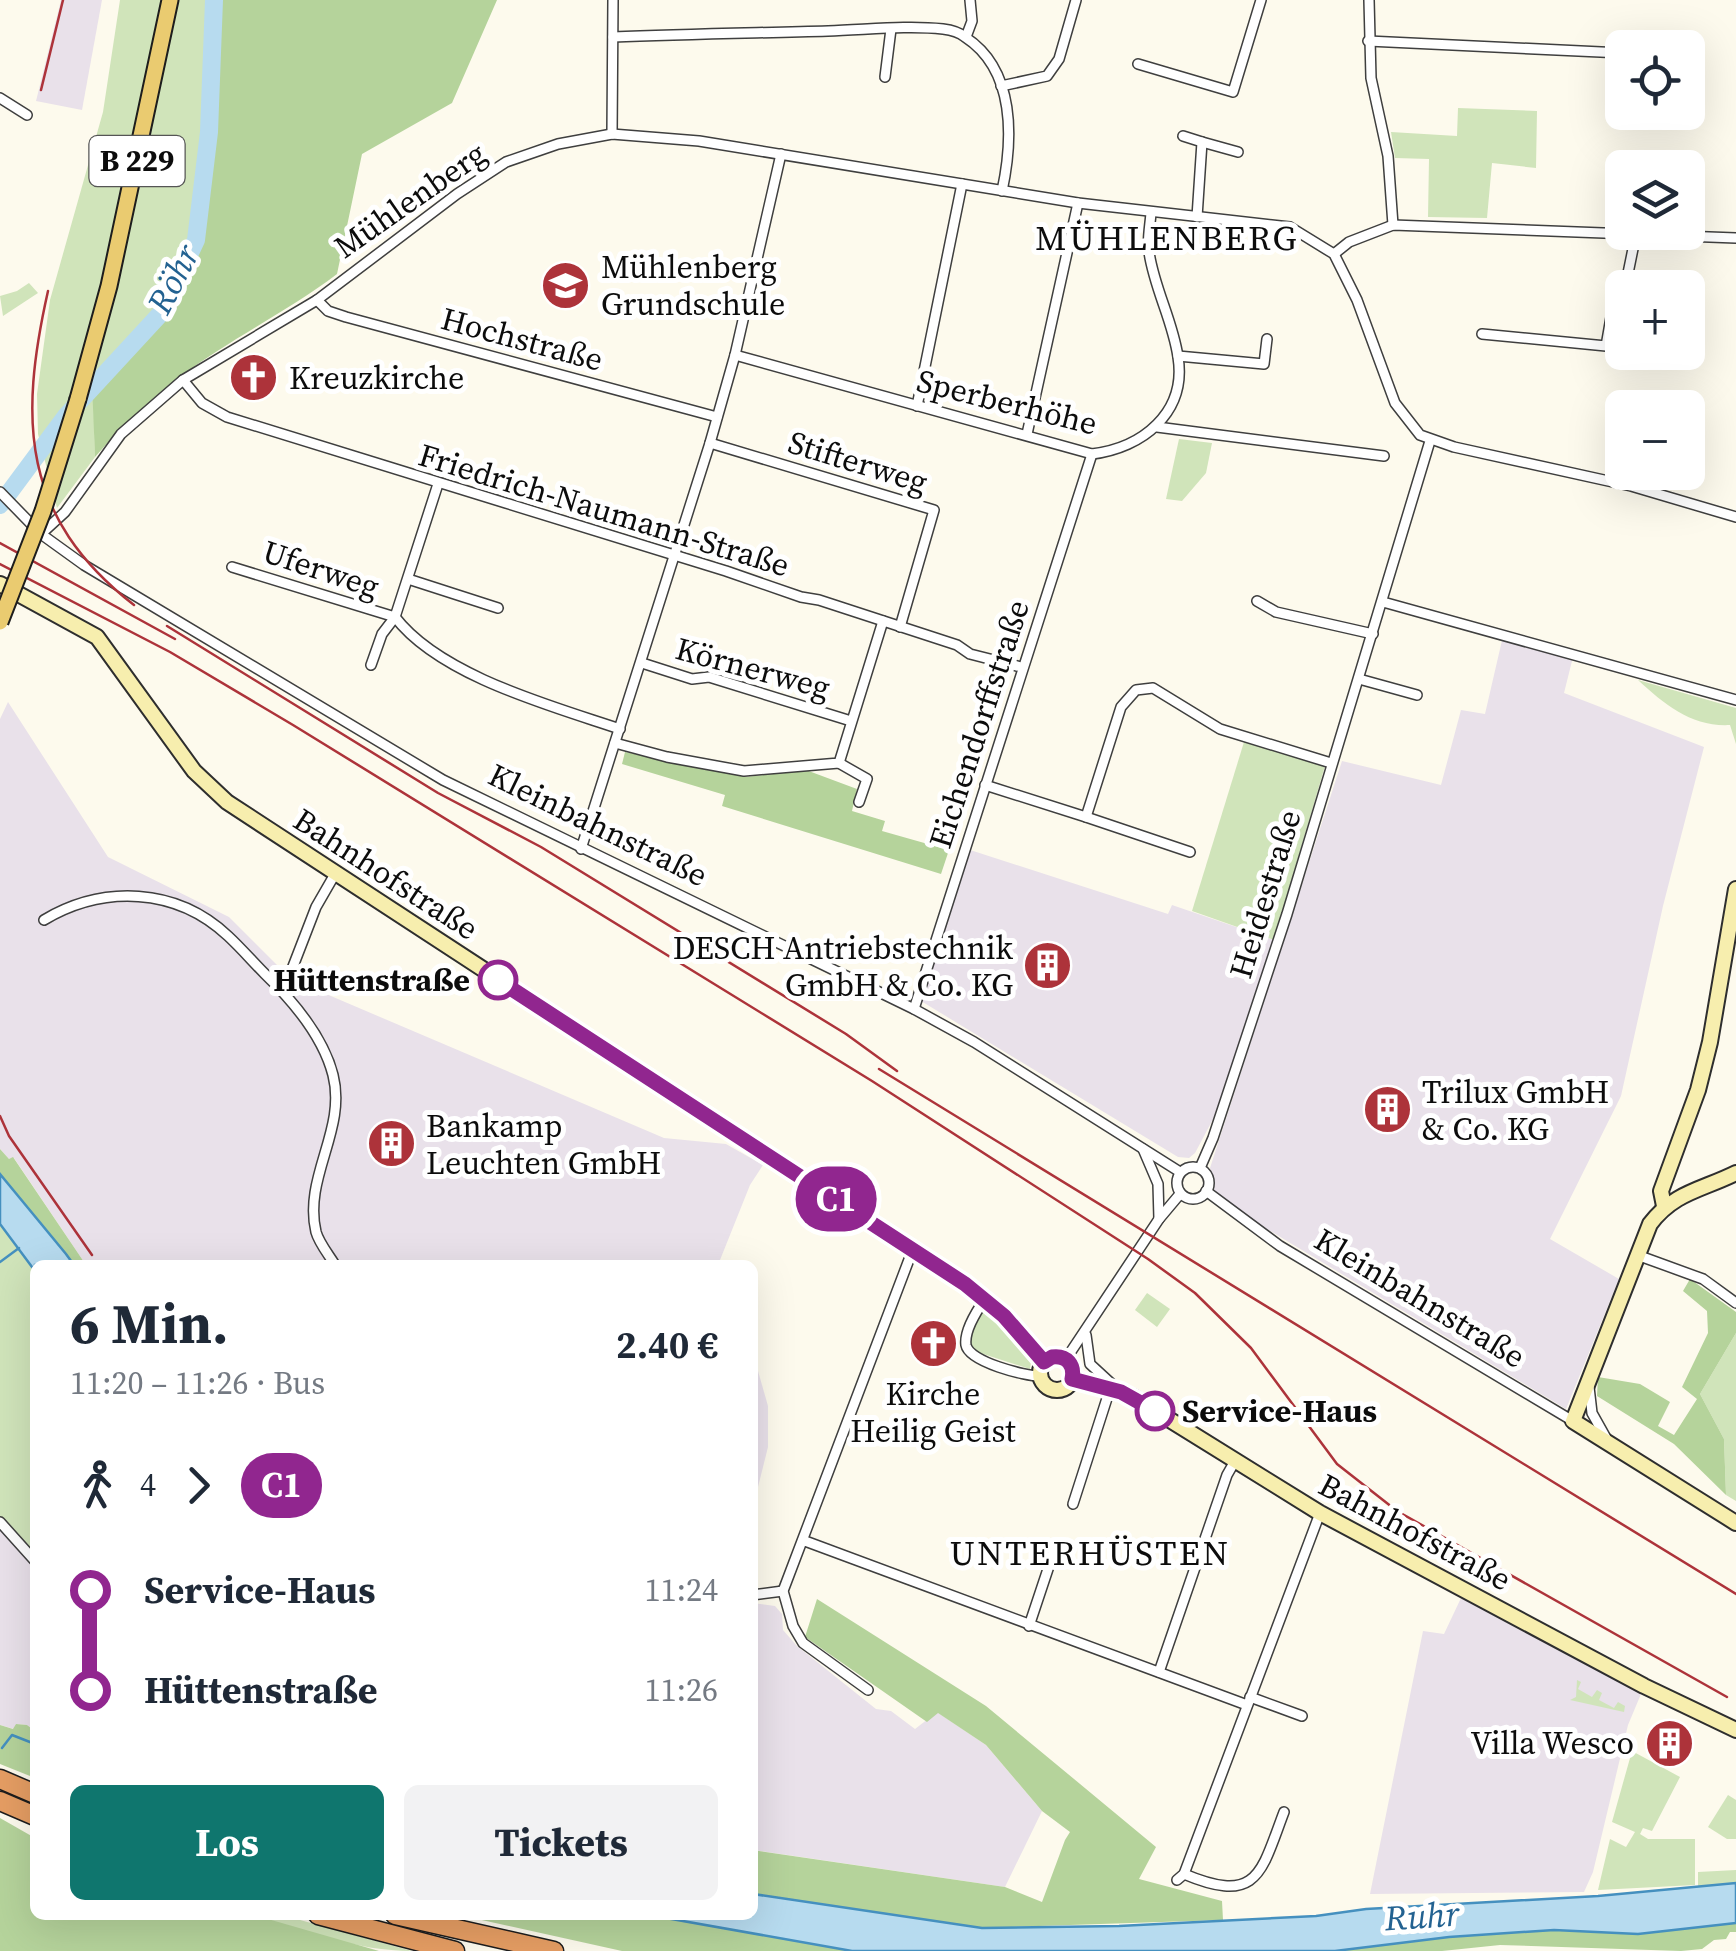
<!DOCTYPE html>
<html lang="de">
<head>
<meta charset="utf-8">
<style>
  :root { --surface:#fff; --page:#f2f2f3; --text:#1f2937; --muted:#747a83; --accent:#0f766e }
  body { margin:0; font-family:"Source Serif 4",serif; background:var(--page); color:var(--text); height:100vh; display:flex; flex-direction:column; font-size:38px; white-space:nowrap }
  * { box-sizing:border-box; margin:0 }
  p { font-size:32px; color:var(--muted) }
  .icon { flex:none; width:55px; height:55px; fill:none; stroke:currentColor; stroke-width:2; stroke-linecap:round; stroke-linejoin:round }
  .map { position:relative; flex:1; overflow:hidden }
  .side { position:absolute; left:30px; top:1260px; width:728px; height:660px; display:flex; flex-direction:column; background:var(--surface); border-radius:15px; box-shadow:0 10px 40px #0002 }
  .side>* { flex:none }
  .badge { padding:0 20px; border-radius:32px; font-size:35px; line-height:65px }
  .fabs { position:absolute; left:1605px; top:30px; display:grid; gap:20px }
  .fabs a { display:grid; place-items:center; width:100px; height:100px; border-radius:15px; background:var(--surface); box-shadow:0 10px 40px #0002; font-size:50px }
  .map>.badge { position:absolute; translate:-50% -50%; box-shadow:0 0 0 5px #fff }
  .legs { display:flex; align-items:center; gap:15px; height:110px; padding:0 40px; font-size:32px }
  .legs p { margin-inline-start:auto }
  .head { display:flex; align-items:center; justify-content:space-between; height:170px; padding:0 40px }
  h1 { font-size:55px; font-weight:700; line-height:75px }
  .action { display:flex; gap:20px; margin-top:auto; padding:20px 40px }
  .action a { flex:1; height:115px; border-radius:15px; background:var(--accent); color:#fff; font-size:40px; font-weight:700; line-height:115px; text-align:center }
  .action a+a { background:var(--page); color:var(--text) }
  ul { padding:0 40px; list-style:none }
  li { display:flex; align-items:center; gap:35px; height:100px; font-size:38px }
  li i { display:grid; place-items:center; width:15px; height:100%; margin:0 12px; background:currentColor }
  li i::after { content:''; width:25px; height:25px; margin:-12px; border:8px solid; border-radius:50%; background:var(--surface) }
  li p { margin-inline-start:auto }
  li:first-child i { background:linear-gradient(#0000 50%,currentColor 0) }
  li:last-child i { background:linear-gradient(currentColor 50%,#0000 0) }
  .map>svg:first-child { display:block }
  .industrial { fill:#e9e1ea }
  .green { fill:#d0e4ba }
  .forest { fill:#b5d39b }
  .water { fill:#b7dbef; stroke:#4590bf; stroke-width:2.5 }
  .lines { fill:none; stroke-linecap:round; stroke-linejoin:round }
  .stream { stroke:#4590bf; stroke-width:2.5 }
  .river { stroke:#b7dbef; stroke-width:18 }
  .street-casing { stroke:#3f3f3f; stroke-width:12 }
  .secondary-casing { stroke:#2e2e2e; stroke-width:18 }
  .primary-casing { stroke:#1d1d1d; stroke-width:19 }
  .highway-casing { stroke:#1d1d1d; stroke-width:21 }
  .street { stroke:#fff; stroke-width:9 }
  .secondary { stroke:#f7eeae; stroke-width:14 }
  .primary { stroke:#eacb70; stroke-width:15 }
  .highway { stroke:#e59d63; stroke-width:18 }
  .rail { stroke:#ad333a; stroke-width:2.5 }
  .primary-bridge-casing { stroke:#1d1d1d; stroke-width:19; stroke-linecap:butt }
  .primary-bridge { stroke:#eacb70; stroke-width:15 }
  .line-1-casing { stroke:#fff; stroke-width:22 }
  .line-1 { stroke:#91268f; stroke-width:15 }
  .stop-1-dot { fill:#fff; stroke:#91268f; stroke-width:5 }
  .labels { text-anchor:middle; stroke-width:10; stroke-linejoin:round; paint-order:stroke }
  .shield { fill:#fff; stroke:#555; stroke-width:2.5 }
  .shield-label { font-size:30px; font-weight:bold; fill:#0c0c0c }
  .street-label { font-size:32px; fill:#0c0c0c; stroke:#fff }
  .poi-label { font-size:32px; fill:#0c0c0c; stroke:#fff; text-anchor:start }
  .stop-label { font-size:32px; font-weight:bold; fill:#0c0c0c; stroke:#fff; text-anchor:end }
  .neighbourhood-label { font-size:35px; letter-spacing:2.5px; fill:#0c0c0c; stroke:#fff }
  .water-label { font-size:35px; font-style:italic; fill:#236291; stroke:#fff }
</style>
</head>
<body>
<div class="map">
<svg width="1736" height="1951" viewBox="0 0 1736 1951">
  <rect width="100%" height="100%" fill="#fdfaed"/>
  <g class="industrial">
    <path d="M61,0h41l-20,110 -46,-9z"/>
    <path d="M1503,636l70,21 -9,36 140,54 -41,159 -42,190 -71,143 69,40 -53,130 -324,-195 -28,-24 -4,-22 132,-407 99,24 20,-75 24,4z"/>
    <path d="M8,702l100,155 121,60 62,62 373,159 62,6 37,21 -13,20 -32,80h-632l-72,-107 -5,1 -9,-10v-430z"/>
    <path d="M964,848l204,66 4,-9 102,35 -54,166 -25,47 -6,5 -11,-1 -257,-156z"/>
    <path d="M752,1350l16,56v41l-15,60z"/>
    <path d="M0,1529l35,39v163l-8,-6 -11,-1 -2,5 -14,-4z"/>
    <path d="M1461,1598l180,96 -13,31 -35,147 -9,20 -214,2 53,-263 21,3z"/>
    <path d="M753,1603l22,3 7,8 1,16 14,16 79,63 15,2 24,18 22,-17 49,33 56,66 -37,76 -252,-37z"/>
  </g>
  <g class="green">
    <path d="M120,0h97l-5,132 -13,109 -34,73 -72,70 2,73 -38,51 -19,-74 -1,-40 13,-94 53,-188z"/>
    <path d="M1458,108l79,3 -1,57 -44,-5 -5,55 -59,-1 1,-58 -34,-1 -4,-26 66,4z"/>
    <path d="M29,283l9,10 -35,23 -3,-20 17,-5z"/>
    <path d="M1179,439l33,4 -6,30 -24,28 -16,-2z"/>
    <path d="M1638,680l98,28v36l-6,-19c-38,2 -65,-20 -92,-45z"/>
    <path d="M1244,742l81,24 -51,174 -82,-29z"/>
    <path d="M0,1223l35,48v283l-35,-38z"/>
    <path d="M1147,1293l23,16 -13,18 -22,-17z"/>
    <path d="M984,1310l6,2 41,50 -1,7 -56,-18 -5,-10 10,-29z"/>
    <path d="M1736,1333v168l-10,-6 -2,-56 -24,-45z"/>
    <path d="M1577,1680l4,2 -3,7 14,8 5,-7 5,3 -3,7 15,8 4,-6 7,4 -1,6 -54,-12 6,-3z"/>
    <path d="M1632,1751l48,26 -28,54 -9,-3 -3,6 8,5h47v46l-97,5 12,-51 16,8 9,-15 -23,-10z"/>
    <path d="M1728,1795l8,5v39h-9l-19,-12z"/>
    <path d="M1736,1870v13l-38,5v-16z"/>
    <path d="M254,1915h28l130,36c-55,0 -106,-20 -158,-36z"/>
  </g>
  <g class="forest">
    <path d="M217,0h280l-45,103 -90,51 -25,120c-50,38 -107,65 -157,103 -32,24 -59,50 -85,80l-3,-73 73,-70 34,-73 13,-109z"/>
    <path d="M625,752l121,25 60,-7 51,19 -5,22 33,10 -3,10 67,19 -8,24 -219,-68 3,-11 -103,-31z"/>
    <path d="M0,1149l9,10 4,-2 73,108h-12l-74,-91z"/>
    <path d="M1690,1279l46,33v21l-36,61 24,45 2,56 -52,-51 -77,-48 1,-19 42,7 30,18 -12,24 16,9 23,-36 -15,-12 26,-54 -1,-22 -24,-20z"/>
    <path d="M817,1599l169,107 170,141 -17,32 83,22 1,19 -241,8 -229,-34 -1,-44 253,37 37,15 23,-62 5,-8 -28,-21 -56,-66 -48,-32 -11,9 -122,-85z"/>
    <path d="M16,1724l11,1 8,6v47l-35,-14v-39l13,4z"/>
    <path d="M0,1818l35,20v77h219l125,36h-379z"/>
    <path d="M459,1915h190l203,36h-230z"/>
    <path d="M1736,1923v9h-6l-4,7 -12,1 -12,9 -21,2 -181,-6 -58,6h-107l114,-14 105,-7 84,4z"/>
  </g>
  <g class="water">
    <path d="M0,1174l66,80 8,11h-39v6l-35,-47z"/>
    <path d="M1736,1883v40l-98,11 -84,-4 -105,7 -114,14h-483l-203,-36h103l1,-21 229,34 137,-2 197,-10 50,-7 232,-13z"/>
  </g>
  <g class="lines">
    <g class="stream">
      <path d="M0,1262l19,-14"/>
      <path d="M2,1748l10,-13 23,9"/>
    </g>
    <path class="river" d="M0,505l66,-89 97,-105 33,-71 13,-108 5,-132"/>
    <defs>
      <g id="street">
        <path d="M1369,0l2,78 17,78 5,69"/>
        <path d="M613,37c72,-3 143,-4 215,-6 38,-1 78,-6 115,-2 8,1 16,3 22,8 51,33 48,103 37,154"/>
        <path d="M966,37l6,-16 -2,-21"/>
        <path d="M1368,41l254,12"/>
        <path d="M1138,64l95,28 28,-92"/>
        <path d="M885,77l6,-48"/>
        <path d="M1001,86l46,-10 12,-17 17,-59"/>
        <path d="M0,98l27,17"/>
        <path d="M612,134l1,-134"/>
        <path d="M1183,136l19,6 -5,75"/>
        <path d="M1202,142l36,10"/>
        <path d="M1334,254l15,-12 44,-17 343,13"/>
        <path d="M1625,288l11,-54"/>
        <path d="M317,300l11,11 18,6 371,100"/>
        <path d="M1482,334l124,12 7,-40 9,-15"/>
        <path d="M735,355l357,99c50,-6 95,-41 86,-97 -5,-36 -24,-69 -29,-105 -2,-12 1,-26 2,-39"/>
        <path d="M1178,356l86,8 3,-25"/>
        <path d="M183,380l19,23 25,14 499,154 75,26 18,3 138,45 13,9 51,13"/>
        <path d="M917,406l45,-222"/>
        <path d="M1157,427l227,29"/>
        <path d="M1027,434l51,-231"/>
        <path d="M710,443l224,67 -34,117"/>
        <path d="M0,492l41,42 43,31 359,215 471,229 60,33 206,130"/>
        <path d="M41,534l24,-22 56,-78 62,-54 134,-80 140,-106 49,-32 52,-18 54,-10 87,7 379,62 212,24 44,27 23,46 38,103 25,32 34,12 177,39 105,31"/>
        <path d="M232,567l163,50"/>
        <path d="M408,579l90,29"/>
        <path d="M1257,601l19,11 97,22"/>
        <path d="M1383,602l353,98"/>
        <path d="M395,617c45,59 157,89 225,112"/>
        <path d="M642,663l50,16 17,-2 142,44"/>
        <path d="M371,665l11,-31 13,-17 43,-133"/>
        <path d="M1359,679l58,16"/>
        <path d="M615,743l52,14 77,14 95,-8 44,-142"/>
        <path d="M839,763l28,16 -8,23"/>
        <path d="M985,785l101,32 35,-110 15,-17 17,-2 67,41 111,34"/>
        <path d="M1086,817l104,35"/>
        <path d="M581,849l129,-406 25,-88 46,-201"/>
        <path d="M44,920c59,-35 132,-33 184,16 13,12 25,26 37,38 28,27 58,62 68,101 14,55 -30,102 -17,157 3,11 13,23 19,33"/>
        <path d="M280,988l12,-19 24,-62 19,-33"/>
        <path d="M914,1009l178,-555"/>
        <path d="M1143,1149l15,35 1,35"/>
        <circle cx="1193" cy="1183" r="16"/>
        <path d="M1200,1168l13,-30 74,-224 143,-473"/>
        <path d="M1206,1191l74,55 293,175"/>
        <path d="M1637,1255l66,24 33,24"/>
        <path d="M985,1299c-7,10 -21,32 -19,46 3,17 59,31 74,31"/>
        <path d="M1086,1335l4,29 25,23"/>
        <path d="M1066,1359l93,-140 21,-25"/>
        <path d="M1589,1387l3,26 14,25"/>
        <path d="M1073,1504l37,-115"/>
        <path d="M0,1522l35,39"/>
        <path d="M805,1541l442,164"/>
        <path d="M752,1595l31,-4"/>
        <path d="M1029,1626l26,-78"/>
        <path d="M1159,1672l68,-197 8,-14"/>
        <path d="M868,1690l-65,-47 -10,-17 -10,-35 130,-342"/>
        <path d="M1250,1697l52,19"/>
        <path d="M1184,1874c74,31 77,-1 100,-62"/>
        <path d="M1177,1880l7,-6 136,-361"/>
      </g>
      <g id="secondary">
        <path d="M0,584l97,53 97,134 33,31 738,482 39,32 40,46"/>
        <path d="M1736,1173c-34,17 -62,19 -86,51l-77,197 163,102"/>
        <path d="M1664,1206l-3,-15 37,-101 12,-48 26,-153"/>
        <circle cx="1057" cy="1373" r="17"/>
        <path d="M1072,1379l61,18 187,116 324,173 92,44"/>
      </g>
      <path id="primary" d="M78,399l31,-113 61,-286"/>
      <g id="highway">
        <path d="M0,1779l35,15"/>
        <path d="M0,1801l35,15"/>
        <path d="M318,1915l137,36"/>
        <path d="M395,1915l159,36"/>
      </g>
    </defs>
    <use href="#street" class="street-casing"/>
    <use href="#secondary" class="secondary-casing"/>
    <use href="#primary" class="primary-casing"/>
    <use href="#highway" class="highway-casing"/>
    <use href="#street" class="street"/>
    <use href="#secondary" class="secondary"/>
    <use href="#primary" class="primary"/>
    <use href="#highway" class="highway"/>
    <g class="rail">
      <path d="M41,90l22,-90"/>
      <path d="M48,291c-29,129 -27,226 86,314"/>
      <path d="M0,543l175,96"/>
      <path d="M0,564l170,88 123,73 579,356 276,178 47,34 56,55 86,116 60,47 330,186"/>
      <path d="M167,626l271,167 103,54 305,187 51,37"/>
      <path d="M879,1069l857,525"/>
      <path d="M0,1116l9,20 83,119"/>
    </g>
    <defs>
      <path id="primary-bridge" d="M0,622l43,-111 35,-112"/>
    </defs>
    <use href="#primary-bridge" class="primary-bridge-casing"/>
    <use href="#primary-bridge" class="primary-bridge"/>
  </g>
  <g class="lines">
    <defs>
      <path id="line-1" d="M498,980l467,304 39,32 40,46 8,-5c15,-2 23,8 20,22l49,13 34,19"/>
    </defs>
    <use href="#line-1" class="line-1-casing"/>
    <use href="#line-1" class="line-1"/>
  </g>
  <defs>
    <symbol id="school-disc" viewBox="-11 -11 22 22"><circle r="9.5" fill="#ad333a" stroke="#fff"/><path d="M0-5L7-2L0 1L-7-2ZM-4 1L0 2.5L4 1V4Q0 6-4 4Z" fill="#fff"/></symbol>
    <symbol id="church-disc" viewBox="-11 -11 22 22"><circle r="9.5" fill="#ad333a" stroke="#fff"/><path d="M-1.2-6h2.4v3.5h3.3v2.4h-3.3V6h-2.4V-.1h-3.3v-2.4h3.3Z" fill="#fff"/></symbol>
    <symbol id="building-disc" viewBox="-11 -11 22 22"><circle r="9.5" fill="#ad333a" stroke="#fff"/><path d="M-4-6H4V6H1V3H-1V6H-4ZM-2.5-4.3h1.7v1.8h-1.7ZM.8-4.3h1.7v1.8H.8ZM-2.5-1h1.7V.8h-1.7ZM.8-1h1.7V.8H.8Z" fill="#fff"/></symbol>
  </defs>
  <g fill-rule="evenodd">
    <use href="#school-disc" x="538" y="258" width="55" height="55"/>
    <use href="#church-disc" x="226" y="350" width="55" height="55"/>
    <use href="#building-disc" x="1020" y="938" width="55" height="55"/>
    <use href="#building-disc" x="1360" y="1082" width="55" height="55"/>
    <use href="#building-disc" x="364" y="1116" width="55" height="55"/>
    <use href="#church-disc" x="906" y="1316" width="55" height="55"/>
    <use href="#building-disc" x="1642" y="1716" width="55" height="55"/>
  </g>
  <g class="stop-1-dot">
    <circle cx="498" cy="980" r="18"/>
    <circle cx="1155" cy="1411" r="18"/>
  </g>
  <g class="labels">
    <rect class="shield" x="89.5" y="136" width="95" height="50" rx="8"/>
    <g class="shield-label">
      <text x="137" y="171">B 229</text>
    </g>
    <g class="street-label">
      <text transform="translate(410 200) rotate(-35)" y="11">Mühlenberg</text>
      <text transform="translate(522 339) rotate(15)" y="11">Hochstraße</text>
      <text transform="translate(1007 402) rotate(14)" y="11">Sperberhöhe</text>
      <text transform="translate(858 462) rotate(17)" y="11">Stifterweg</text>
      <text transform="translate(604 510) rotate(17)" y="11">Friedrich-Naumann-Straße</text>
      <text transform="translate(321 569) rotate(18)" y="11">Uferweg</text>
      <text transform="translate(753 668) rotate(15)" y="11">Körnerweg</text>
      <text transform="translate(979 724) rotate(-72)" y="11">Eichendorffstraße</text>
      <text transform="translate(598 825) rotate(26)" y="11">Kleinbahnstraße</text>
      <text transform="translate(386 874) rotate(33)" y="11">Bahnhofstraße</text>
      <text transform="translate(1265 894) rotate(-73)" y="11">Heidestraße</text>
      <text transform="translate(1420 1298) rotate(31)" y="11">Kleinbahnstraße</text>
      <text transform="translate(1415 1532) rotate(28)" y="11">Bahnhofstraße</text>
    </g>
    <g class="poi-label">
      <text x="601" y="278">Mühlenberg<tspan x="601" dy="37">Grundschule</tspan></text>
      <text x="289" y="389">Kreuzkirche</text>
      <text x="1013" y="959" text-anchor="end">DESCH Antriebstechnik<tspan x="1013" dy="37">GmbH &amp; Co. KG</tspan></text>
      <text x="1422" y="1103">Trilux GmbH<tspan x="1422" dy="37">&amp; Co. KG</tspan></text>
      <text x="426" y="1137">Bankamp<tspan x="426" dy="37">Leuchten GmbH</tspan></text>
      <text x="933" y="1405" text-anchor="middle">Kirche<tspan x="933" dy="37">Heilig Geist</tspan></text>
      <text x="1634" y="1754" text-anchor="end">Villa Wesco</text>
    </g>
    <g class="stop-label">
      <text x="470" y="991">Hüttenstraße</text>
      <text x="1182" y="1422" text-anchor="start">Service-Haus</text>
    </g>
    <g class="neighbourhood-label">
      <text x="1167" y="250">MÜHLENBERG</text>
      <text x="1090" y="1565">UNTERHÜSTEN</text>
    </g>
    <g class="water-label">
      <text transform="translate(173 279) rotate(-63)" y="12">Röhr</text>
      <text transform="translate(1422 1916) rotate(-4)" y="12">Ruhr</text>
    </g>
  </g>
</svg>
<div class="fabs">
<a><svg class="icon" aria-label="locate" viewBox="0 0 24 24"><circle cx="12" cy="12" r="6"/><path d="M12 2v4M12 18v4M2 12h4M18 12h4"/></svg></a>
<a><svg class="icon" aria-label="layers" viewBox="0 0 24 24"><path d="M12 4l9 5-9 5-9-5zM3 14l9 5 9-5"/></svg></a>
<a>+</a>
<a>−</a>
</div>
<b class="badge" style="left:836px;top:1199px;background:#91268f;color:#fff">C1</b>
<section class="side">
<div class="head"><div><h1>6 Min.</h1><p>11:20 – 11:26 · Bus</p></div><b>2.40 €</b></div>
<div class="legs"><svg class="icon" aria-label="walk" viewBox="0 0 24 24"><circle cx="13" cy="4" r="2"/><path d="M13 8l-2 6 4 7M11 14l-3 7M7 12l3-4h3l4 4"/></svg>4<svg class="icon" aria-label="forward" viewBox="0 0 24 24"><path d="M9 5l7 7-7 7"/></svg><b class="badge" style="background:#91268f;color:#fff">C1</b></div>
<ul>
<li><i style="color:#91268f"></i><b>Service-Haus</b><p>11:24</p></li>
<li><i style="color:#91268f"></i><b>Hüttenstraße</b><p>11:26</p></li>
</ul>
<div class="action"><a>Los</a><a>Tickets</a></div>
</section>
</div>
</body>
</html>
